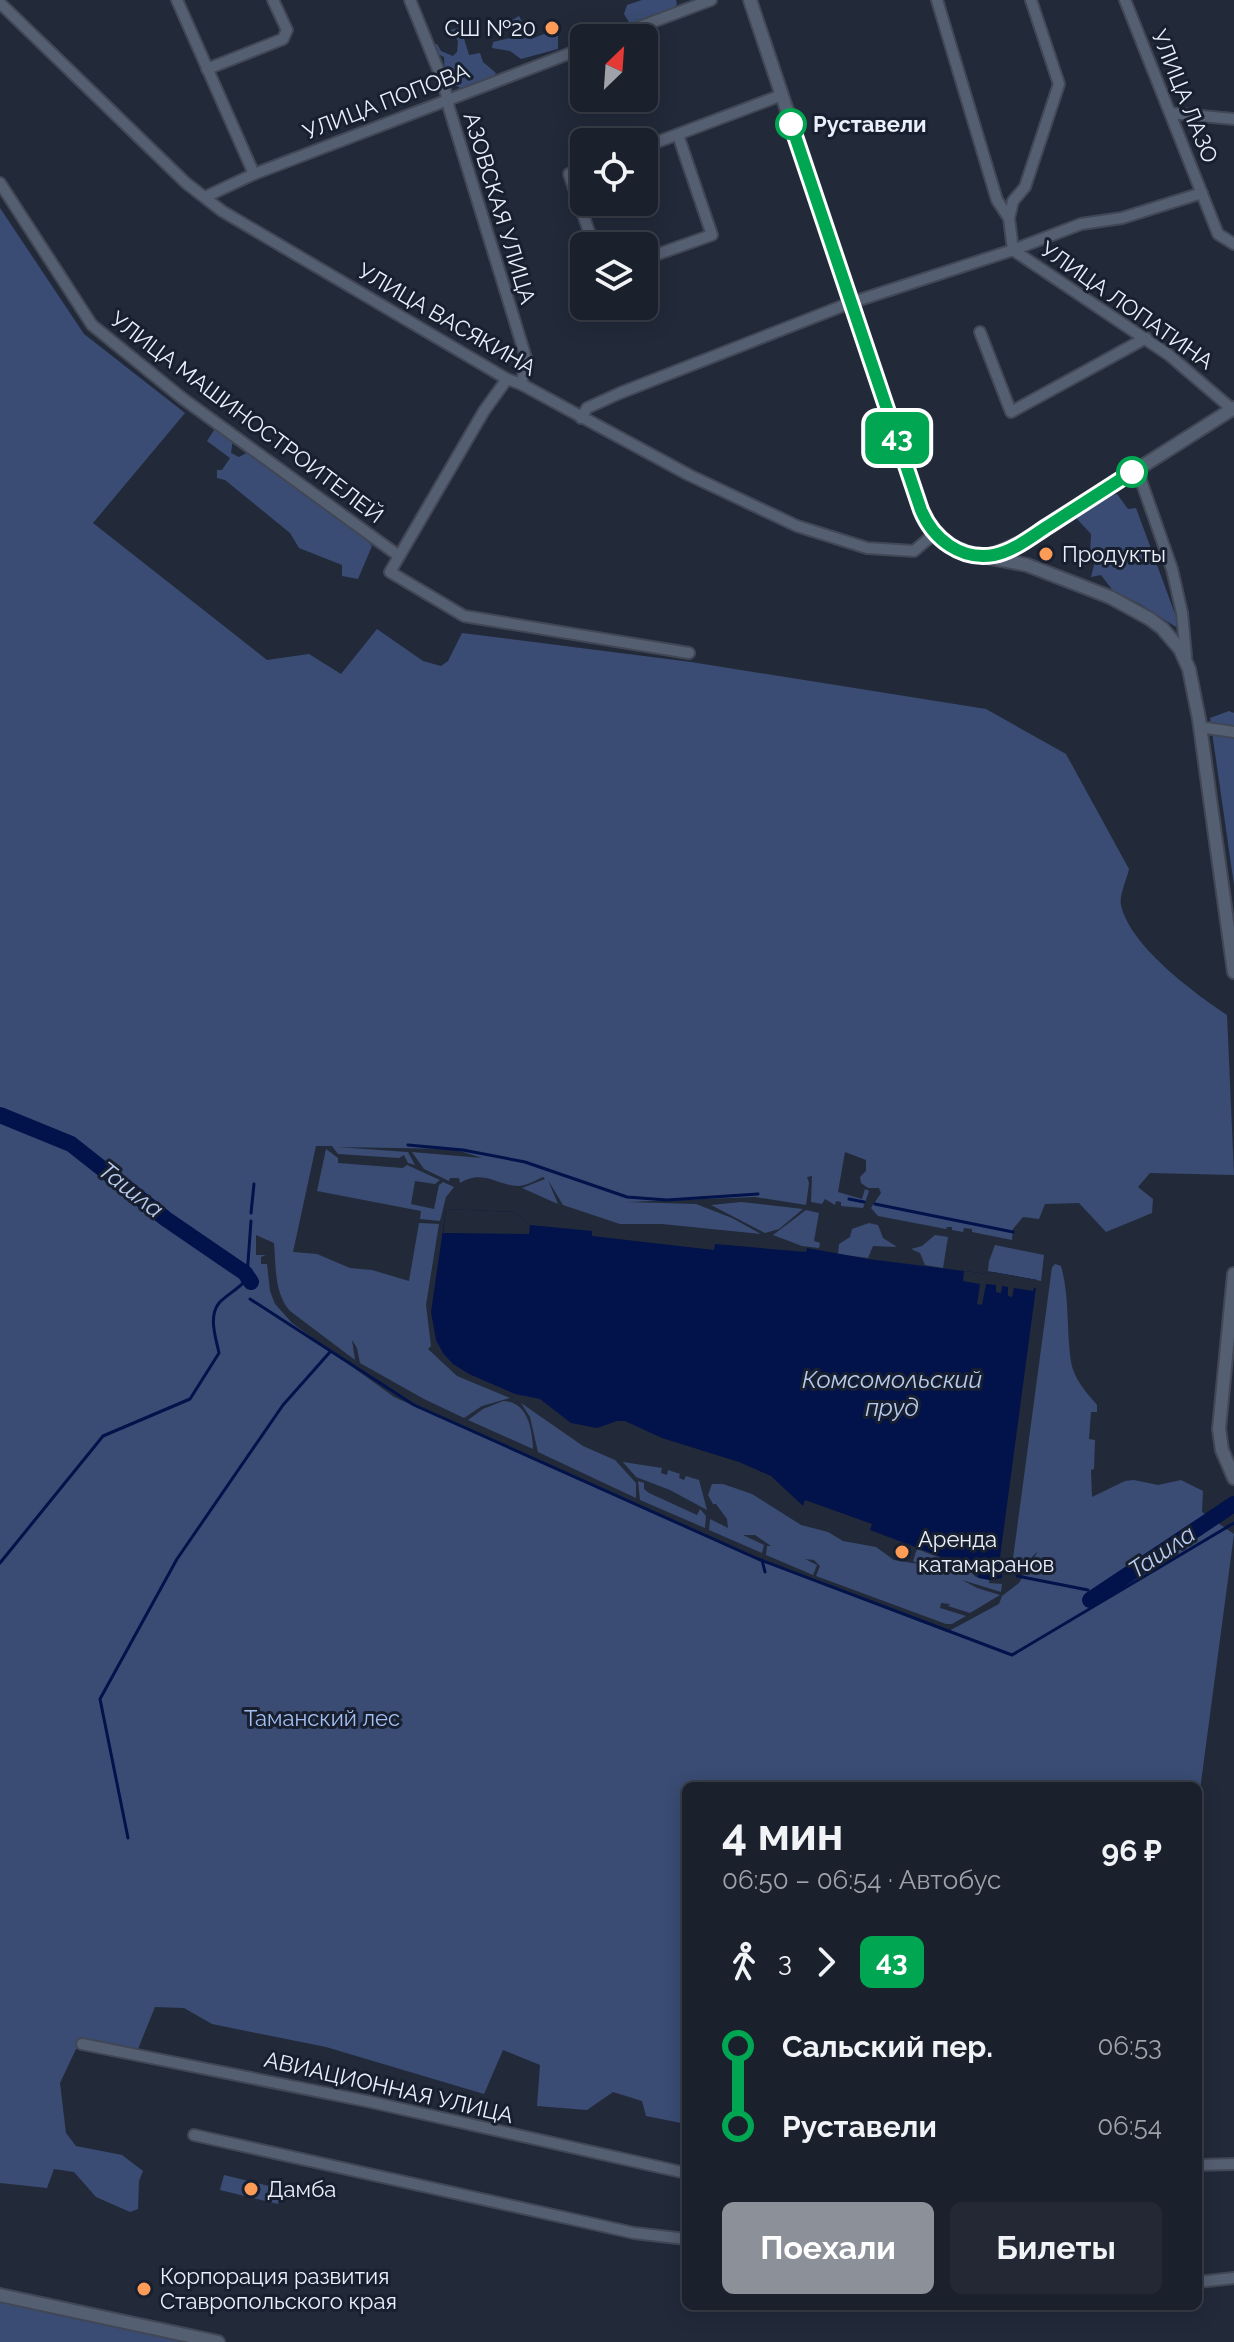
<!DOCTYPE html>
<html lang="ru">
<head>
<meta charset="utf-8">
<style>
  :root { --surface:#1a202c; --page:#232834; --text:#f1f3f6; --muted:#9fa3a9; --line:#383e48; --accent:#8c9099 }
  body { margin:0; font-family:Raleway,sans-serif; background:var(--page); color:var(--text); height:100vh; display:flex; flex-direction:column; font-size:30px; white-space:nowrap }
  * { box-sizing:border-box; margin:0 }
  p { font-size:26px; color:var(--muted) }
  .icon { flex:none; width:44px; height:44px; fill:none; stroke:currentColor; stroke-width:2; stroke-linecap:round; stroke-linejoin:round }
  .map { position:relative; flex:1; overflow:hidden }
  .drawer { position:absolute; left:682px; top:1782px; width:520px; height:528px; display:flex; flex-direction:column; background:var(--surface); border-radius:12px; box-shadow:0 4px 20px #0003,0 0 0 2px var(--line) }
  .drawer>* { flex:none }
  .badge { padding:0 16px; border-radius:12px; font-size:28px; line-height:52px }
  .needle { width:52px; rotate:25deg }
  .fabs { position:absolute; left:570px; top:24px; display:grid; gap:16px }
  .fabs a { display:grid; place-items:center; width:88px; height:88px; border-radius:12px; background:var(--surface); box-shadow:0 4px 20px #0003,0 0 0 2px var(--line); font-size:40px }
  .map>.badge { position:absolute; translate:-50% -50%; box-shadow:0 0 0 4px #fff }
  .legs { display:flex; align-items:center; gap:12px; height:88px; padding:0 40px; font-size:26px }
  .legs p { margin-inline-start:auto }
  .head { display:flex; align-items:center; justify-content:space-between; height:136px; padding:0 40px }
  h1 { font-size:44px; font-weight:700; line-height:60px }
  .cta { display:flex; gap:16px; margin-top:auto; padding:16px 40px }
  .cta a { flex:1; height:92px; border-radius:12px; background:var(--accent); color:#fff; font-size:32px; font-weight:700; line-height:92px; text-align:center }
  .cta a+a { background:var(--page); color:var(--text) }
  ul { padding:0 40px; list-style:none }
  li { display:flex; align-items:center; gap:28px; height:80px; font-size:30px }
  li i { display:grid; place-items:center; width:12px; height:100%; margin:0 10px; background:currentColor }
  li i::after { content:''; width:20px; height:20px; margin:-10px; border:6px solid; border-radius:50%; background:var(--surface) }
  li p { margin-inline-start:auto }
  li:first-child i { background:linear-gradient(#0000 50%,currentColor 0) }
  li:last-child i { background:linear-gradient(currentColor 50%,#0000 0) }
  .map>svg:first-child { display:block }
  .green { fill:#3a4c73 }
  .water { fill:#02124a }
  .pier { fill:#222a3a }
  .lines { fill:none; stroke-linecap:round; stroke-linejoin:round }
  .stream { stroke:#02124a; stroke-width:3 }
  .river { stroke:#02124a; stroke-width:16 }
  .minor-casing { stroke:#414755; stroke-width:14 }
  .tertiary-casing { stroke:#414755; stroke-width:16 }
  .minor { stroke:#555f72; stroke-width:10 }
  .tertiary { stroke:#555f72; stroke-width:12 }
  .line-1-casing { stroke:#fff; stroke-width:18 }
  .line-1 { stroke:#00a651; stroke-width:12 }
  .poi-dot { fill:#fd9c57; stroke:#182030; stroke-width:3 }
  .stop-1-dot { fill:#fff; stroke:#00a651; stroke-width:4 }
  .labels { text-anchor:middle; stroke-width:6; stroke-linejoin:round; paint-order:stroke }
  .poi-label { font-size:22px; fill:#eaeffa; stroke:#182030; text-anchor:start }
  .street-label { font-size:22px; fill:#eaeffa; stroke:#182030 }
  .stop-label { font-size:22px; font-weight:bold; fill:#eaeffa; stroke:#182030; text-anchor:start }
  .park-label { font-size:22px; fill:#a4bff4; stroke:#182030 }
  .water-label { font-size:24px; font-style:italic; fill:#b8caee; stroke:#182030 }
</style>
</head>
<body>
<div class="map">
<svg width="1234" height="2342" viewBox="0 0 1234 2342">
  <rect width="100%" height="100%" fill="#222a3a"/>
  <g class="green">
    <path d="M642,0h34l1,4 -4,5 -43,15 -6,-10 3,-9z"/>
    <path d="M519,16l12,23 18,-7 9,4v13l-37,10 -11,-8 -18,-3 1,-6 21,-5 -5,-15z"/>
    <path d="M458,28l4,4 7,23 11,-2 3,9 13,11 -6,7 -28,9 -17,-10 -1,-22 -4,-2 -9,3 -9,-20 8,-8 2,6 -3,10 8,-2 4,7 12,5 4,-4 1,-11 -8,-11z"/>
    <path d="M0,208l84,126 101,79 -92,110 174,137 42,-6 32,20 36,-45 46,32 18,5 7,-5 14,-28 229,29 295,47 80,45 63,115c-2,10 -10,26 -8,36 9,41 72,87 106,110l7,160 -84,-2 -12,14 15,12 -1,14 -46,19 -27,-29 -34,1 -6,15 -16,-2 -10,12 -1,11 -40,-8v-3l-8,-1 -1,4 -11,-2v-3h-5l-1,2 -68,-13 -7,-8 10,-15 -2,-5h-11l-7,-5 -1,-6 6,-6v-11l-21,-8 -7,40 24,7 3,-10 4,2 -6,17 -22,-2v-4l-5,-1 -1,4 -10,-6 -3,5 -11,-2 1,-26 -5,1 2,6 -3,22 -51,-8 -128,5 69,2 36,14 29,16 -99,-10h-42l-57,-19 -15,-25 10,24 -36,-16 23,-9 -2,-2c-7,3 -17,9 -25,9 -22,-1 -35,-17 -58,-3l-1,-5h-9l-1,3 -25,-12 -12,-17 70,6 -28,-9 -117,-2 71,5 7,13 -7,-2 -4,-8 -5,3 -61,-4 -6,-8h-16l-23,106 24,2 33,14 22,2 37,11 10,-58 20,1 -13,81 5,41 -3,3 29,27 53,22 -28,8 -18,12 -40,-19 -64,-36 -3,-15 -5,-8 3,20 -65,-49c-16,-18 -14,-45 -16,-68l-18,-8v20h10l-5,2v7h6l3,27 5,13 17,19 102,74 357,160 196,75 52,-28 3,-8 17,-13 19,-32 -16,16 -10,-1 40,-299 3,-3 6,2c9,32 5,64 10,96 3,17 15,30 26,43v7h-6l-2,27 6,1 -1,29 -3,1 1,27 33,-16 9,-1 24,5 23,-5 22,11 -1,21 32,22 -36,271v-19h-512v338l-40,-8 -4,-15 -29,-9 -26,18 -50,-4 3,-41 -37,-15 -19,44 -158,-47 -114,-23 -28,-16 -29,-1 -17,42 -43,-9 -19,9 -16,34 6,50 10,13 46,9 21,16 -4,10 -1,28 -8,3 -34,-15 -22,-25 -20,-3 -7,19 -47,-5z"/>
    <path d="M216,427l17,12 -2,14 8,4 11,-6 112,83 10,12 -14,33 -16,-3v-11l-43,-17 -9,-15 -65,-53 -8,-2v-8h5l8,-12 -23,-17z"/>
    <path d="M1117,494l11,15 8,-1 42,114 -2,5 -36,-23 -26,-12 -13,-17 -10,2 4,-16 -5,-4 1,-23 -14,-15 2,-4 27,-19z"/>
    <path d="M1229,711l5,2v172l-24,-167z"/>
    <path d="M326,1149l12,9v5l65,5 4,-3 33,15 -5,4 -20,-3 -4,23 23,5 5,-24 4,-3 11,5 -8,10 -6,24 -20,-2 1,-8 -104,-20z"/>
    <path d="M741,1202l62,7 -24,20 -14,4 -54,-28z"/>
    <path d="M806,1210l13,3 -5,28 6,2 -1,5 -17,-2 -29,-11z"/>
    <path d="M869,1223l9,2 5,13 14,9 -24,-1 -5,12 -30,-4 1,-10 11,-7 2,-8z"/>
    <path d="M935,1235l13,2 -5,31 -18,-3 -5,-12 -9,-4 11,-3z"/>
    <path d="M995,1245l49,10 -3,26 -53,-10 1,-10z"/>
    <path d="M503,1401c25,1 29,28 30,48l-65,-29 15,-11z"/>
    <path d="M521,1403l62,43 32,14 21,23v15l-98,-46 -8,-35z"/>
    <path d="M623,1462l39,6 -1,5 6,2 1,-5 12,4 -1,4 5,2 2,-4 13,4 8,30 -37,-20 -34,-13z"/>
    <path d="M638,1481l6,2v6l5,4 48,22 3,-6 6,7 -1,12 -65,-28z"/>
    <path d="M712,1484h11l29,10 49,31 27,7 15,9 33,6 18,13 25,4 -6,-3 4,-12 49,19 10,9 13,3v3l13,1 -1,8 -39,-12 15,8 23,7 -30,18 -22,-7 2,-2 -9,-1 -1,5 26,8 -14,8h-6l-130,-48 4,-10 -6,-6 -9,-1 12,6 -4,10 -47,-20 1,-9h4l-16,-11h-12l21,10 -2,8 -53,-23 1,-11 18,9 -1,-9 -11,-15h-3l-5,-9z"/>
    <path d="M224,2175l57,14 -3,15 -58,-14z"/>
    <path d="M0,2300l192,42h-192z"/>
  </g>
  <path class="water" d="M446,1209l68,3 16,13 62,6v5l122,14 1,-6 91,8 1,-4 61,11 120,15 4,-2 45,8 -39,292 4,1v5l-12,2 -12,-2 -1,-6 -9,-5 -98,-37 2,-6 -67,-24 -2,6 -32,-30 -32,-14 -77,-24 -37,-17h-8l-20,7 -26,-5 -31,-24 -25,-5 -46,-20 -16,-10 -10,-11 -7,-13 -5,-28z"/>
  <g class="pier">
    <path d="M446,1209l68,3 16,13 -1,9 -86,-1z"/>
    <path d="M964,1271l24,3 4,-2 45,8v8h-3l-1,3 -19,-3 -2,9 -4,-1v-9l-6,-1 -1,7 -5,-1v-7l-10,-1 -4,21 -5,-1 3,-20 -17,-3z"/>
  </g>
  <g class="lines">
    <g class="stream">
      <path d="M408,1145l55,5 62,12 102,35 40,3 91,-6"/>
      <path d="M849,1199l15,3"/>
      <path d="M875,1204l138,28"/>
      <path d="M251,1213l3,-29"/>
      <path d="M247,1276l4,-55"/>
      <path d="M250,1299l164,106 344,154 254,96 222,-132"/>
      <path d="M762,1560l3,12"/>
      <path d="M0,1563l103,-127 87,-37 29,-46c-3,-15 -11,-36 0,-50 7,-8 20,-14 29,-25"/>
      <path d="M1017,1576l71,14"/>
      <path d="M1098,1591l5,1"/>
      <path d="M128,1838l-28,-139 77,-140 106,-154 47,-53"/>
    </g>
    <g class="river">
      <path d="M0,1115l71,29 95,75 79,54 6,9"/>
      <path d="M1090,1600l144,-96"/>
    </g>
    <defs>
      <g id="minor">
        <path d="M177,0l77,174"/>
        <path d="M410,0l34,84 5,24 78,253 -6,23"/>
        <path d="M937,0l60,200 12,18 4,32 156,105 63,54"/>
        <path d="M1125,0l93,234 16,10"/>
        <path d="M0,3l186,180 36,28 285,168 14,5 168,91 108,51 70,22 47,3 20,-17"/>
        <path d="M610,38l101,-38"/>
        <path d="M207,69l76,-30 4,-9 -14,-30"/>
        <path d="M1170,113l64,6"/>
        <path d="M644,147l138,-52"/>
        <path d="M584,169l-15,5 25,72"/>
        <path d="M0,183l92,142 90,73 217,158"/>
        <path d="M205,197l49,-23 330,-126"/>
        <path d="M1009,218l4,-17 12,-14 34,-103 -28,-84"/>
        <path d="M644,259l68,-24 -34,-100"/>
        <path d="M980,332l31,80 135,-74"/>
        <path d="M507,379l-23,32 -94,161 74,44 225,37"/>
        <path d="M581,418l6,-10 33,-15 230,-90 163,-53 68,-26 41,-6 80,-25"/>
        <path d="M1137,469l35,100 10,44 4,43"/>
        <path d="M1200,727l34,5"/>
        <path d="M82,2044l289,58 315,71"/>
        <path d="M194,2135l440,98 52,6"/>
        <path d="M1198,2165l36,-1"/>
        <path d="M1198,2282l36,-4"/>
      </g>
      <g id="tertiary">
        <path d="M750,0l172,513 12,21 15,11 22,9 56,11 83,32 40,22 12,9 18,21 9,20 10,50 35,253"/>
        <path d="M992,555l34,-15 208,-132"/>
        <path d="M1234,1274l-15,155 3,21 12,28"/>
        <path d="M0,2295l218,47"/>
      </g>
    </defs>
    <use href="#minor" class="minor-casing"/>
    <use href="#tertiary" class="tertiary-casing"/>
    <use href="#minor" class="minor"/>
    <use href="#tertiary" class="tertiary"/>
  </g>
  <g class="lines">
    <defs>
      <path id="line-1" d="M791,124l130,386c12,29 40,51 73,45 20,-4 38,-19 54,-29 28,-18 56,-36 84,-54"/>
    </defs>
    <use href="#line-1" class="line-1-casing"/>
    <use href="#line-1" class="line-1"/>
  </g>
  <g class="poi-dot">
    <circle cx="552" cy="28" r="8"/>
    <circle cx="1046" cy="554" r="8"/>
    <circle cx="902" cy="1552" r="8"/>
    <circle cx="251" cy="2189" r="8"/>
    <circle cx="144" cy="2289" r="8"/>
  </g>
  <g class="stop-1-dot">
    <circle cx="791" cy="124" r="14"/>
    <circle cx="1132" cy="472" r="14"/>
  </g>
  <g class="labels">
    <g class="poi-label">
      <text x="536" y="36" text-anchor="end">СШ №20</text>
      <text x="1062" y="562">Продукты</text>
      <text x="918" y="1547">Аренда<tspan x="918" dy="25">катамаранов</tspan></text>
      <text x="267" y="2197">Дамба</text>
      <text x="160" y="2284">Корпорация развития<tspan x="160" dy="25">Ставропольского края</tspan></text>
    </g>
    <g class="street-label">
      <text transform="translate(1185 96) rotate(68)" y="8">УЛИЦА ЛАЗО</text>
      <text transform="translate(386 101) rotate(-21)" y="8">УЛИЦА ПОПОВА</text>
      <text transform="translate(500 208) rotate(73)" y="8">АЗОВСКАЯ УЛИЦА</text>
      <text transform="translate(1127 305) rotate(35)" y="8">УЛИЦА ЛОПАТИНА</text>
      <text transform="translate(447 319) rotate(30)" y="8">УЛИЦА ВАСЯКИНА</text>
      <text transform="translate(247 417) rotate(37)" y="8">УЛИЦА МАШИНОСТРОИТЕЛЕЙ</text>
      <text transform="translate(389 2087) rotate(13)" y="8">АВИАЦИОННАЯ УЛИЦА</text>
    </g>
    <g class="stop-label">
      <text x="813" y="132">Руставели</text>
    </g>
    <g class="park-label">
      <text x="322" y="1726">Таманский лес</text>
    </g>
    <g class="water-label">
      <text transform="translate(131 1190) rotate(38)" y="8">Ташла</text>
      <text x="892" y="1388">Комсомольский<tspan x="892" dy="28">пруд</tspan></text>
      <text transform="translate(1162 1552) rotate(-34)" y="8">Ташла</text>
    </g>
  </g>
</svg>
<div class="fabs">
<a><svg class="needle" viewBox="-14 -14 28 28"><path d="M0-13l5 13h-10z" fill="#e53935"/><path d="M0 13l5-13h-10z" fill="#9fa3a9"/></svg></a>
<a><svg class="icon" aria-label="locate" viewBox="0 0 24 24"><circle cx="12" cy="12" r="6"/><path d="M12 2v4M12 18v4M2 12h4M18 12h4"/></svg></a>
<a><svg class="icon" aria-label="layers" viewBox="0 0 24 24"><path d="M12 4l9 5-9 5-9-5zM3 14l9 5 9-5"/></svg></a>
</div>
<b class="badge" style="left:897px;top:438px;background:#00a651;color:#fff">43</b>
<section class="drawer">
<div class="head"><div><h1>4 мин</h1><p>06:50 – 06:54 · Автобус</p></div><b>96 ₽</b></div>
<div class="legs"><svg class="icon" aria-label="walk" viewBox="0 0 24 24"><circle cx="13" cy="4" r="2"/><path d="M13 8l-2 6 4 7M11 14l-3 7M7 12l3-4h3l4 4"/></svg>3<svg class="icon" aria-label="forward" viewBox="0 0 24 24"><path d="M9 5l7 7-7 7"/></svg><b class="badge" style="background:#00a651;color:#fff">43</b></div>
<ul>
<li><i style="color:#00a651"></i><b>Сальский пер.</b><p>06:53</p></li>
<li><i style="color:#00a651"></i><b>Руставели</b><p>06:54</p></li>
</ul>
<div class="cta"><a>Поехали</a><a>Билеты</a></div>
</section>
</div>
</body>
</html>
